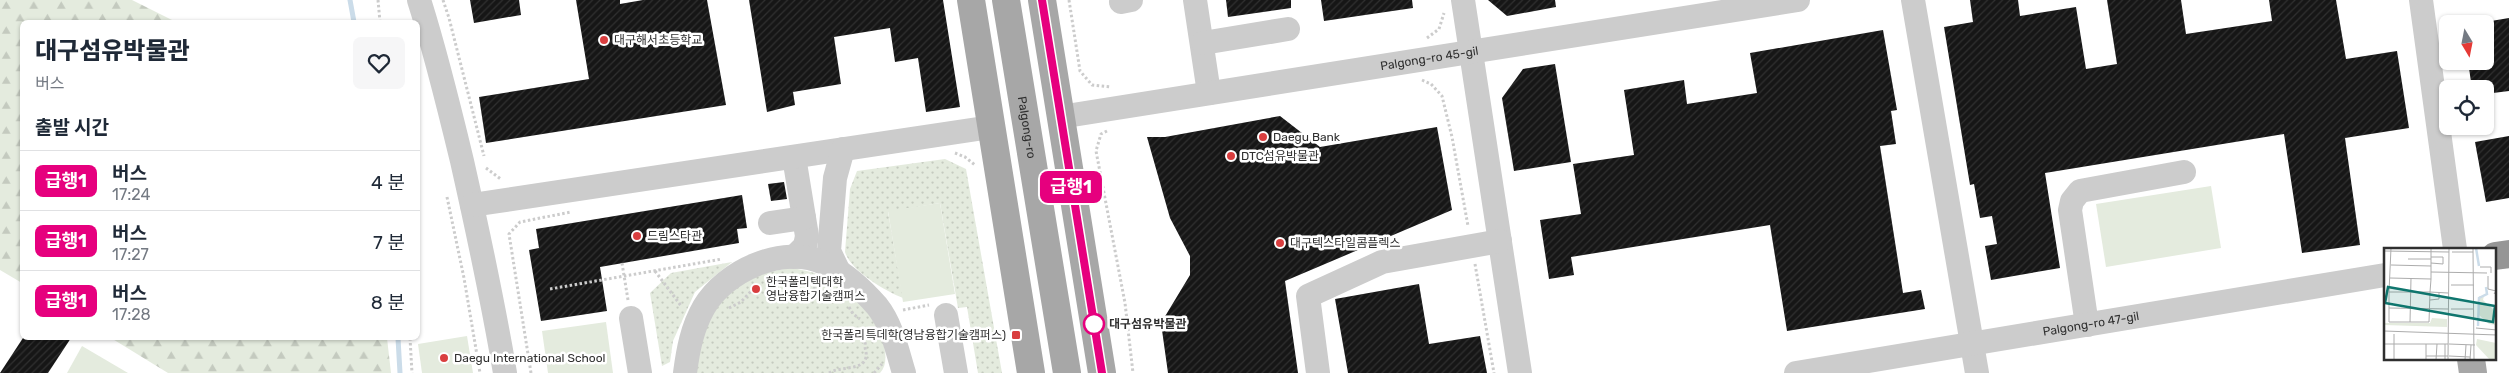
<!DOCTYPE html>
<html lang="ko">
<head>
<meta charset="utf-8">
<style>
  :root { --surface:#fff; --page:#f6f6f7; --text:#1f2937; --muted:#747a83; --line:#e0e1e3 }
  body { margin:0; font-family:Rubik,"Noto Sans KR",sans-serif; background:var(--page); color:var(--text); height:100vh; display:flex; flex-direction:column; font-size:19px; white-space:nowrap }
  * { box-sizing:border-box; margin:0 }
  p { font-size:16px; color:var(--muted) }
  .icon { flex:none; width:28px; height:28px; fill:none; stroke:currentColor; stroke-width:2; stroke-linecap:round; stroke-linejoin:round }
  .map { position:relative; flex:1; overflow:hidden }
  .details { position:absolute; left:20px; top:20px; width:400px; height:320px; display:flex; flex-direction:column; background:var(--surface); border-radius:8px; box-shadow:0 1px 4px #0004 }
  .details>* { flex:none }
  .badge { padding:0 10px; border-radius:8px; font-size:18px; line-height:32px }
  .needle { width:32px; rotate:170deg }
  .controls { position:absolute; left:2439px; top:15px; display:grid; gap:10px }
  .controls a { display:grid; place-items:center; width:55px; height:55px; border-radius:8px; background:var(--surface); box-shadow:0 1px 4px #0004; font-size:25px }
  .map>.badge { position:absolute; translate:-50% -50%; box-shadow:0 0 0 2px #fff }
  h2 { padding:0 15px; font-size:19px; line-height:45px }
  .round { display:grid; place-items:center; flex:none; width:52px; height:52px; border-radius:8px; background:var(--page) }
  .overview { display:flex; align-items:center; justify-content:space-between; height:85px; padding:0 15px }
  h1 { font-size:24px; font-weight:800; line-height:38px }
  ul { padding:0; list-style:none }
  li { display:flex; align-items:center; gap:15px; height:60px; padding:0 15px; border-top:1px solid var(--line) }
  li div { flex:1 }
  li b { display:block; font-size:19px }
  li em { font-style:normal }
  li .badge { min-width:55px; font-weight:700; text-align:center }
  .map>svg:first-child { display:block }
  .green { fill:url(#green-dots) }
  .forest { fill:url(#forest-firs) }
  .pitch { fill:#e4ebde }
  .lines { fill:none; stroke-linecap:round; stroke-linejoin:round }
  .stream { stroke:#cbdce9; stroke-width:5 }
  .building { fill:url(#building-hatch) }
  .path { stroke:#ccc; stroke-width:3; stroke-dasharray:2.5 2.5; stroke-linecap:butt }
  .minor { stroke:#ccc; stroke-width:24 }
  .major { stroke:#a7a7a7; stroke-width:28 }
  .highway { stroke:#969696; stroke-width:28 }
  .line-casing { stroke:#fff; stroke-width:11 }
  .line { stroke:#e6007e; stroke-width:8 }
  .poi-dot { fill:#d93e3f; stroke:#fff; stroke-width:2 }
  .stop-dot { fill:#fff; stroke:#e6007e; stroke-width:2.5 }
  .labels { text-anchor:middle; stroke-width:5; stroke-linejoin:round; paint-order:stroke }
  .poi-label { font-size:12px; fill:#2f2f2f; stroke:#fff; text-anchor:start }
  .street-label { font-size:12px; fill:#2f2f2f; stroke:#fff }
  .stop-label { font-size:12px; font-weight:bold; fill:#2f2f2f; stroke:#fff; text-anchor:start }
  .inset-river { fill:none; stroke:#cbdce9; stroke-width:2.5 }
  .inset-road { fill:none; stroke:#acacac; stroke-width:1 }
  .view { fill:#0f766e; fill-opacity:0.15; stroke:#0f766e; stroke-width:2.5 }
  .inset-edge { fill:none; stroke:#2f2f2f; stroke-width:2.5 }
</style>
</head>
<body>
<div class="map">
<svg width="2509" height="373" viewBox="0 0 2509 373">
  <defs>
    <pattern id="green-dots" width="8" height="8" patternUnits="userSpaceOnUse" patternTransform="scale(1.25)"><rect width="8" height="8" fill="#e4ebde"/><path d="M2 2h.1M6 6h.1" fill="none" stroke="#c4cabf" stroke-width="1.8" stroke-linecap="round"/></pattern>
    <pattern id="forest-firs" width="22" height="20" patternUnits="userSpaceOnUse" patternTransform="scale(1.25)"><rect width="22" height="20" fill="#e4ebde"/><path d="M5 1l3.5 6h-7zM16 11l3.5 6h-7z" fill="#c4cabf"/></pattern>
    <pattern id="building-hatch" width="6" height="6" patternUnits="userSpaceOnUse" patternTransform="scale(1.25)"><rect width="6" height="6" fill="#161616"/><path d="M-1 1l2-2M0 6l6-6M5 7l2-2" fill="none" stroke="#303030"/></pattern>
  </defs>
  <rect width="100%" height="100%" fill="#fff"/>
  <g class="green">
    <path d="M945,159l21,10 36,204h-24l-11,-66 -9,1 -18,-105 -52,9 15,86c-18,-7 -52,-27 -58,-46l5,-63 7,-18z"/>
    <path d="M732,262l-37,30 -22,49 -3,21 -8,4 -12,-73 21,-20z"/>
    <path d="M789,268c23,2 43,10 61,24 17,14 48,61 30,81h-185l4,-30 19,-40 35,-28z"/>
  </g>
  <g class="forest">
    <path d="M0,0h132l44,22h-154v261l-22,-13z"/>
    <path d="M111,338h276l4,35h-223z"/>
  </g>
  <g class="pitch">
    <path d="M2211,186l10,62 -115,19 -10,-63z"/>
    <path d="M940,203l15,91 -52,8 -15,-91z"/>
    <path d="M606,322l7,51h-65l-6,-42z"/>
    <path d="M467,336l6,37h-51l-4,-29z"/>
    <path d="M82,346l46,27h-61z"/>
  </g>
  <g class="lines">
    <g class="stream">
      <path d="M350,0l4,22"/>
      <path d="M398,338l2,35"/>
    </g>
  </g>
  <g class="building">
    <path d="M470,0h49l2,15 -47,8z"/>
    <path d="M576,0h44v4l23,-4h64l19,105 -240,38 -7,-46 110,-18z"/>
    <path d="M749,0h194l17,107 -34,5 -8,-54 -23,4 -5,-34 -56,9 7,47 -48,8 2,13 -28,7z"/>
    <path d="M1226,0h65v8l-63,9z"/>
    <path d="M1321,0h91l1,8 -89,13z"/>
    <path d="M1488,0h67l1,7 -49,9z"/>
    <path d="M1970,0h48l2,16 56,-9 10,62 31,-5 -10,-64h74l5,34 86,-13 -3,-21h67l10,59 51,-8 12,77 -64,10 15,107 -58,8 -18,-119 -239,39 15,95 -69,12 -6,-34 12,-2 -5,-28 -12,2 -6,-34 -4,1 -26,-158 29,-5z"/>
    <path d="M2509,18v73l-24,3v-5h-13l-4,-28h17v-39z"/>
    <path d="M1883,30l14,80 -6,1 5,33 -16,2 23,147 18,-3 4,19 -138,22 -17,-106 -199,32 3,18 -25,4 -9,-59 41,-6 -8,-50 61,-9 -10,-65 60,-10 3,24 70,-11 -7,-40z"/>
    <path d="M1555,64l16,98 -57,9 -12,-73 21,-29z"/>
    <path d="M1280,116l40,31 117,-20 15,83 -167,71 13,92h-130l-7,-50 29,-48v-19l-20,-38 -23,-81h18z"/>
    <path d="M2509,136v62l-23,4 -11,-60z"/>
    <path d="M784,182l3,17 -16,2 -3,-17z"/>
    <path d="M742,195l5,33 -10,1 2,14 -139,24 7,44 -66,10 -12,-71 10,-2 -3,-19z"/>
    <path d="M1419,284l10,60 51,-8 7,37h-139l-13,-74z"/>
    <path d="M23,338h48l-23,35h-48z"/>
  </g>
  <g class="lines">
    <g class="path">
      <path d="M378,0l2,22"/>
      <path d="M443,0l6,18 35,138"/>
      <path d="M1069,0l11,71 12,14 19,2"/>
      <path d="M1427,38l12,-9 5,-16"/>
      <path d="M1422,80l9,4 11,12 10,41 16,89"/>
      <path d="M1107,131l-6,3 -5,17 29,152 8,70"/>
      <path d="M955,153l10,4 10,8"/>
      <path d="M486,168l16,12"/>
      <path d="M447,197l17,81 16,95"/>
      <path d="M622,263l6,37"/>
      <path d="M1475,264l19,109"/>
      <path d="M655,271l27,36"/>
      <path d="M795,279l25,12 11,1"/>
      <path d="M550,289l172,-30"/>
      <path d="M849,307l4,7 7,5"/>
      <path d="M729,308l12,-6 12,-13"/>
      <path d="M903,310l26,-5"/>
      <path d="M410,338l2,35"/>
      <path d="M531,373l-22,-139 11,-12 51,-10"/>
      <path d="M829,373c10,-7 35,-2 37,-16 1,-4 -1,-7 -1,-11 0,-6 3,-10 4,-15"/>
      <path d="M874,373l8,-9"/>
    </g>
    <g class="minor">
      <path d="M419,0c17,53 30,107 43,161 16,71 31,141 43,212"/>
      <path d="M1195,0l14,93"/>
      <path d="M1463,0l57,373"/>
      <path d="M1913,0l64,373"/>
      <path d="M2421,0l34,249"/>
      <path d="M1121,2l10,-2"/>
      <path d="M1203,43l85,-14"/>
      <path id="s1" d="M1060,117l738,-117"/>
      <path d="M794,157l13,79 -2,10 -11,11"/>
      <path d="M472,205l519,-78"/>
      <path d="M770,223l34,-5"/>
      <path d="M840,274l-11,-23 6,-73 8,-29"/>
      <path d="M946,315l10,58"/>
      <path d="M631,318l9,55"/>
      <path d="M2087,325l-17,-115 2,-9 8,-10 104,-19"/>
      <path d="M685,373c3,-23 7,-45 19,-66 21,-36 79,-63 120,-44 19,9 39,27 53,43 15,19 20,44 27,67"/>
      <path d="M1318,373l-10,-77 74,-34 118,-21"/>
      <path id="s2" d="M1796,373l589,-98"/>
    </g>
    <g class="major">
      <path d="M971,0l60,373"/>
      <path id="s3" d="M1006,0l61,373"/>
      <path d="M1042,0l60,373"/>
      <path d="M2471,359l2,14"/>
    </g>
    <path class="highway" d="M2495,256l14,-2"/>
  </g>
  <g class="lines">
    <defs>
      <path id="line" d="M1042,0l60,373"/>
    </defs>
    <use href="#line" class="line-casing"/>
    <use href="#line" class="line"/>
  </g>
  <g class="poi-dot">
    <circle cx="604" cy="40" r="5"/>
    <circle cx="1263" cy="137" r="5"/>
    <circle cx="1231" cy="156" r="5"/>
    <circle cx="637" cy="236" r="5"/>
    <circle cx="1280" cy="243" r="5"/>
    <circle cx="756" cy="289" r="5"/>
    <rect x="1011" y="330" width="10" height="10" rx="2.5"/>
    <circle cx="444" cy="358" r="5"/>
  </g>
  <circle class="stop-dot" cx="1094" cy="324" r="10"/>
  <g class="labels">
    <g class="poi-label">
      <text x="614" y="44">대구해서초등학교</text>
      <text x="1273" y="141">Daegu Bank</text>
      <text x="1241" y="160">DTC섬유박물관</text>
      <text x="647" y="240">드림스타관</text>
      <text x="1290" y="247">대구텍스타일콤플렉스</text>
      <text x="766" y="286">한국폴리텍대학<tspan x="766" dy="14">영남융합기술캠퍼스</tspan></text>
      <text x="1006" y="339" text-anchor="end">한국폴리특데학(영남융합기술캠퍼스)</text>
      <text x="454" y="362">Daegu International School</text>
    </g>
    <g class="street-label">
      <text dy="4" stroke="none"><textPath href="#s1" startOffset="374">Palgong-ro 45-gil</textPath></text>
      <text dy="4" stroke="none"><textPath href="#s3" startOffset="129">Palgong-ro</textPath></text>
      <text dy="4" stroke="none"><textPath href="#s2" startOffset="299">Palgong-ro 47-gil</textPath></text>
    </g>
    <g class="stop-label">
      <text x="1109" y="328">대구섬유박물관</text>
    </g>
  </g>
  <g transform="translate(2384 248)">
    <rect width="112" height="112" fill="#fff"/>
    <path d="M48,70l15,1v8l-63,-2v-2h46zM93,91l19,4v17h-6l-14,-15z" fill="#e4ebde"/>
    <path d="M95,48h5l-1,4 13,12v13l-7,-1 -11,-10z" fill="#e4ebde"/>
    <path class="inset-river" d="M92,0l3,18M94,78l1,-28 8,-4 -1,-7"/>
    <path class="inset-road" d="M47,0v31l-1,13 -1,30h-40v-30h41l18,1M89,0l1,112M0,3l65,1M68,4h21M24,11h23M47,15l12,1v-7h-12M7,17l40,1M96,19h11v6M47,24l56,1M104,28v13l8,2 -2,3M6,30l41,1M67,37h23M5,44l2,-44M46,52l9,-1v-6M5,60l59,1M67,61h23M26,74l1,-44M92,80l21,2M0,83l113,4M1,96h63M65,96l26,1M42,108h22M65,108l21,1M10,112v-26M42,112v-16M52,112l1,-16M61,112v-16M64,112l1,-112M81,112l1,-15M86,112l1,-15"/>
    <path class="view" d="M4,39l107,19 -2,16 -108,-19z"/>
    <rect width="112" height="112" class="inset-edge"/>
  </g>
</svg>
<div class="controls">
<a><svg class="needle" viewBox="-14 -14 28 28"><path d="M0-13l5 13h-10z" fill="#e53935"/><path d="M0 13l5-13h-10z" fill="#747a83"/></svg></a>
<a><svg class="icon" aria-label="locate" viewBox="0 0 24 24"><circle cx="12" cy="12" r="6"/><path d="M12 2v4M12 18v4M2 12h4M18 12h4"/></svg></a>
</div>
<b class="badge" style="left:1071px;top:187px;background:#e6007e;color:#fff">급행1</b>
<section class="details">
<div class="overview"><div><h1>대구섬유박물관</h1><p>버스</p></div><a class="round"><svg class="icon" aria-label="heart" viewBox="0 0 24 24"><path d="M12 20l-8-8c-3-5 5-10 8-4 3-6 11-1 8 4z"/></svg></a></div>
<h2>출발 시간</h2>
<ul>
<li><span class="badge" style="background:#e6007e;color:#fff">급행1</span><div><b>버스</b><p>17:24</p></div><em>4 분</em></li>
<li><span class="badge" style="background:#e6007e;color:#fff">급행1</span><div><b>버스</b><p>17:27</p></div><em>7 분</em></li>
<li><span class="badge" style="background:#e6007e;color:#fff">급행1</span><div><b>버스</b><p>17:28</p></div><em>8 분</em></li>
</ul>
</section>
</div>
</body>
</html>
